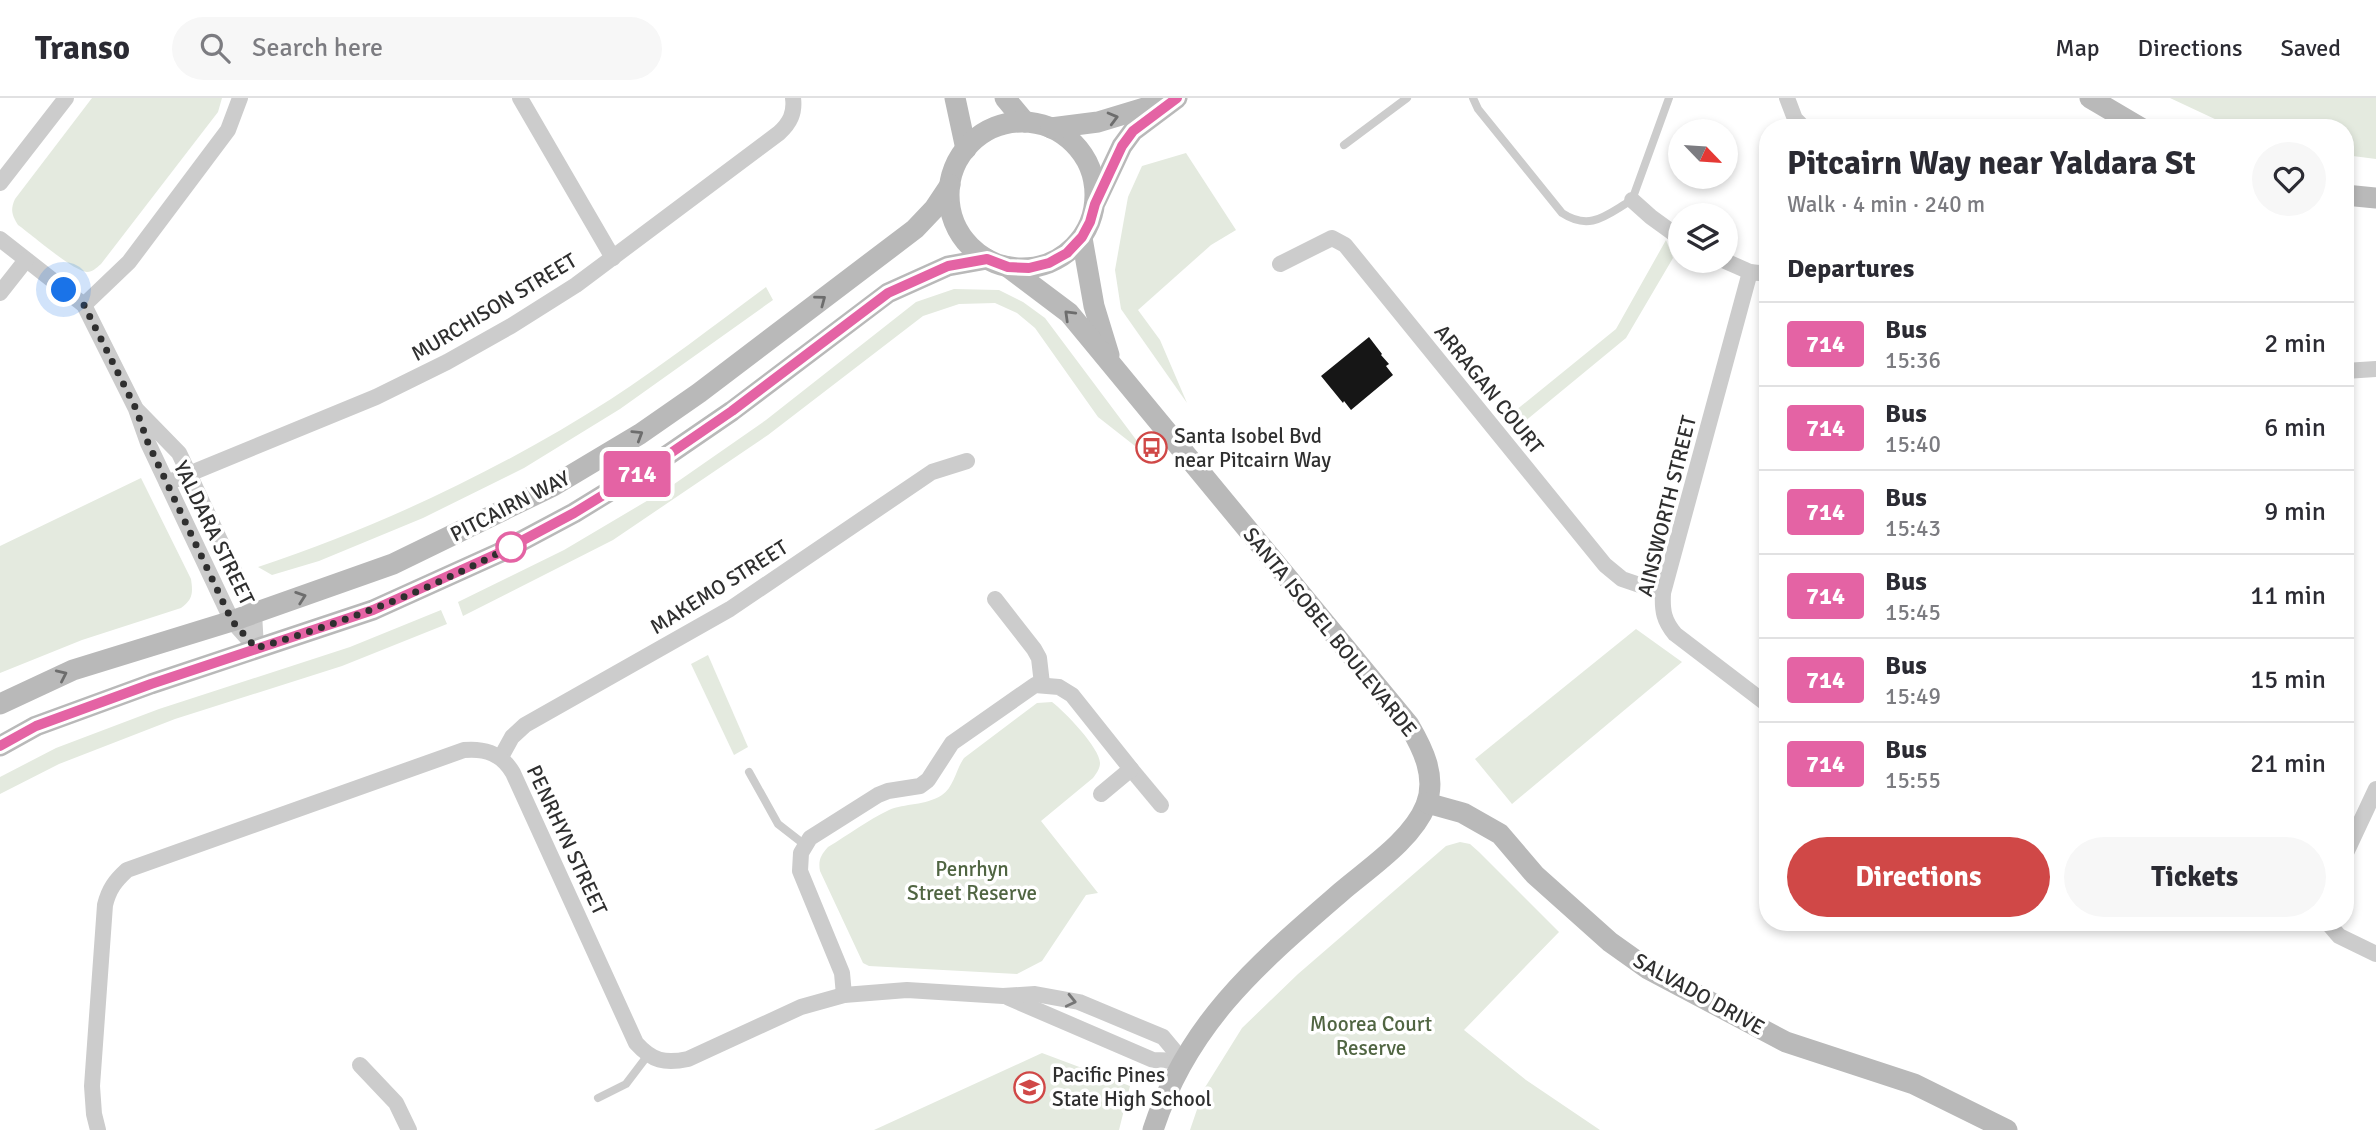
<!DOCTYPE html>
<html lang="en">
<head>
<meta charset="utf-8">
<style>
  :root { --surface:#fff; --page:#f7f7f7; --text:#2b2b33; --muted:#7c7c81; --line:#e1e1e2; --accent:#d04847 }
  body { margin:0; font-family:Signika,sans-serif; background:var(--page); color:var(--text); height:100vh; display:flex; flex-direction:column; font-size:26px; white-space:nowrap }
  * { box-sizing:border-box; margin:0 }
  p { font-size:23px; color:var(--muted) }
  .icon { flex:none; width:38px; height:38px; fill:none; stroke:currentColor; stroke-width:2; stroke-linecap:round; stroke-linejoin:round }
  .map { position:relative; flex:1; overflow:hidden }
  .panel { position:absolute; left:1759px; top:21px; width:595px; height:812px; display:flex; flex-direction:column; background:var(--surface); border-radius:28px; box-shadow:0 4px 10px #0003 }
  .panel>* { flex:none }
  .badge { padding:0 14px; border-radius:5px; font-size:24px; line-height:46px }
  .needle { width:46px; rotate:115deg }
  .fabs { position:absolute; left:1668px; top:21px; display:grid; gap:14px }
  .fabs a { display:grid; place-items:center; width:70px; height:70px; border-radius:50%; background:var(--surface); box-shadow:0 4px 10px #0003; font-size:35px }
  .you { position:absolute; width:35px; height:35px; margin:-18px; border:5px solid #fff; border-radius:50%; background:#1a73e8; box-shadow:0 0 0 10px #1a73e833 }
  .map>.badge { position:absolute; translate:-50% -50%; box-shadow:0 0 0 4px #fff }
  h2 { padding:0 28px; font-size:26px; line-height:63px }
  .round { display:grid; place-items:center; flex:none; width:74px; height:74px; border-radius:37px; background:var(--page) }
  .headline { display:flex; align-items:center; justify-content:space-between; height:119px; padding:0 28px }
  h1 { font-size:33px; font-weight:800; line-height:52px }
  .action { display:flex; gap:14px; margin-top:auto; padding:14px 28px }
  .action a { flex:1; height:80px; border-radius:42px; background:var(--accent); color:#fff; font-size:28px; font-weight:800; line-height:80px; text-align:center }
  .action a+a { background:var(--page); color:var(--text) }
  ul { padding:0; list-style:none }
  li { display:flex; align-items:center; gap:21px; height:84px; padding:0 28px; border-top:2px solid var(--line) }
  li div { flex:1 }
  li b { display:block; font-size:26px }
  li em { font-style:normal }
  li .badge { min-width:77px; font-weight:700; text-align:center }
  header { display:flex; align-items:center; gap:42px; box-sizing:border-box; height:98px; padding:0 35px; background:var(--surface); border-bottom:2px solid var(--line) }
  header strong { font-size:33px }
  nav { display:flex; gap:38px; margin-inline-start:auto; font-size:24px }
  .search { width:490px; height:63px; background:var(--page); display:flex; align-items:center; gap:18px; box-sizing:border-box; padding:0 24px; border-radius:38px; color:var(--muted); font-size:26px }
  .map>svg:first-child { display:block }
  .green { fill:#e4eadf }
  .building { fill:#161616 }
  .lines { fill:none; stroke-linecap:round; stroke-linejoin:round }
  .lane { stroke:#ccc; stroke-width:8 }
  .street { stroke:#ccc; stroke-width:16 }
  .secondary { stroke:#b9b9b9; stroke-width:21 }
  .oneway { stroke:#6d6d6d }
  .oneway2 { stroke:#767676 }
  .line-casing { stroke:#fff; stroke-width:16 }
  .line { stroke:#e463a4; stroke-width:10 }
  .walk { stroke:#2f2f2f; stroke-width:7; stroke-dasharray:0 12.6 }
  .stop-dot { fill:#fff; stroke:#e463a4; stroke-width:3.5 }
  .labels { text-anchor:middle; stroke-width:7; stroke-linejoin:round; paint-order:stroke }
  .street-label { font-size:21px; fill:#2f2f2f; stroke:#fff }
  .poi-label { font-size:21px; fill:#2f2f2f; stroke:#fff; text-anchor:start }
  .park-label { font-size:21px; fill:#506542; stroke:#fff }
</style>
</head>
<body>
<header>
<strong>Transo</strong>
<div class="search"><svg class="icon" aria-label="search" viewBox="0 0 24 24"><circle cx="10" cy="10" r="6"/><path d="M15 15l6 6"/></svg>Search here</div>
<nav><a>Map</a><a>Directions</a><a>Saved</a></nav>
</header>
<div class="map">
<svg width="2376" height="1032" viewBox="0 0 2376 1032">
  <rect width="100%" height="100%" fill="#fff"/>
  <g class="green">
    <path d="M92,0h130l-4,14 -117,152c-5,4 -8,8 -14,8 -14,-1 -56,-38 -69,-47 -6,-10 -8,-15 -3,-26z"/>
    <path d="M2170,0h206v61l-31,-4v-27h-111z"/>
    <path d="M1186,55l50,77 -25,15 -73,65 22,30 27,63 -66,-94 -6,-39 13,-73 14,-31z"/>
    <path d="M1666,142l7,18 -47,80 -107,88 -9,-11 106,-86z"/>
    <path d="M766,189l7,13 -153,109 -96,59 -101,50 -104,43 -47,14 -14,-8c123,-41 244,-98 353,-168 53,-35 104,-74 155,-112z"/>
    <path d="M954,191l45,1 24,12 22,16 104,139 -51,-40 -63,-89 -18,-15 -22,-10 -36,1 -36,12 -155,119 -155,105 -150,76 -5,-14 106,-52 103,-61 99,-69 150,-118z"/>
    <path d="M141,380l50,101c2,14 2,20 -10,29l-99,32 -82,33v-127z"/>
    <path d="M441,512l6,14 -105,42 -167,53 -116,45 -59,30v-17l56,-29 103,-39 191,-62z"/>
    <path d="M1636,531l46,33 -170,142 -37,-45z"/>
    <path d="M708,557l40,92 -14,8 -43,-91z"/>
    <path d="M1052,604c12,9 48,46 48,61 0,6 -4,11 -7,15l-52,43 57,72 -12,2 -44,66 -25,13 -148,-8 -6,-3 -43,-92c-2,-11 1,-16 8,-24 20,-12 40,-27 61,-37 16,-7 36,-4 53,-15 12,-8 14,-26 22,-37l73,-55z"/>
    <path d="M1460,744l10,2 9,8 80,80 -95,98 62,50 74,50h-410l14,-41 38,-61 56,-54 148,-128z"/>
    <path d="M1042,955l88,33 -11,44h-245z"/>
  </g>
  <path class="building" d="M1369,239l13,17 -1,1 8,9 -3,2 7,9 -42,35 -7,-9 -1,2 -22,-27z"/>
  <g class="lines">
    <g class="lane">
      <path d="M1473,0l5,11 84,104c29,19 45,1 70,-13l37,-102"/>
      <path d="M1344,47l63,-47"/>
      <path d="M749,674l29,52 27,21"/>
      <path d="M598,1000l28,-14 22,-29"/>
    </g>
    <g class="street">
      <path d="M520,0l93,160"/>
      <path d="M1787,0l8,21 9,9"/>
      <path d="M0,85l66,-85"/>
      <path d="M1632,102l19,17 29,21"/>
      <path d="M0,141l84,66 52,104 12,34 84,178 24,27"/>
      <path d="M1725,163l25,11 18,2"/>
      <path d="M1280,166l52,-26 13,7 260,320 17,14 41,14"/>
      <path d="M1750,174l-87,321c-1,18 1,28 12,41l93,71"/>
      <path d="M0,195l26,-33"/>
      <path d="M84,207l45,-43 99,-132 12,-32"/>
      <path d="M2345,273l31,-2"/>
      <path d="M138,313l41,42 10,21 65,139 2,35"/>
      <path d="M167,385l209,-86 71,-35 64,-36 65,-41 203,-152c11,-10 16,-20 14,-35"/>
      <path d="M995,501l39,50 5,9 3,26"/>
      <path d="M501,659l11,-20 13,-12 205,-116 202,-137 35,-11"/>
      <path d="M1131,671l30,36"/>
      <path d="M2345,757l31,-66"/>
      <path d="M2327,824l12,14 37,18"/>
      <path d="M844,897l-2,-22 -42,-102 1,-18 9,-15 68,-43 10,-4 32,-5 8,-6 24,-37 83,-58 24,2 13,8 59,74 -30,25"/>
      <path d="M1009,900l144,62 30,1"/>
      <path d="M360,967l36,38 13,27"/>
      <path d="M98,1032l-4,-16 -2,-28 13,-181c4,-16 10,-24 22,-35l337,-120c22,-2 38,4 49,23l123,270c16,18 29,21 52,16l113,-52 43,-12 63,-5 96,6 32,-2 44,8 84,35 20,24"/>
    </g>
    <g class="secondary">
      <path d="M955,0l11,51"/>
      <path d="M1005,0l20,24"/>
      <path d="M2090,0l51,30"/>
      <circle cx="1022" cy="97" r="73"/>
      <path d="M1051,30l47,-6 63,-19"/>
      <path d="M2345,97l31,3"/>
      <path d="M1096,103l26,-55 11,-15 44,-33"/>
      <path d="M1082,140l12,68 15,49"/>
      <path d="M1008,169l61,46 340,412c14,24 28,52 17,80 -14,35 -57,63 -85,87 -82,71 -153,130 -188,238"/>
      <path d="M0,606l73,-34 159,-49 161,-57 160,-78 87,-52 59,-41 216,-164 19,-20 16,-24"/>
      <path d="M0,648l36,-20 115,-42 222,-74 126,-57 75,-40 88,-54 70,-48 156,-118 60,-27 39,-7"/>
      <path d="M1427,705l36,10 37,21 35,41 75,67 38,27 138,73 128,42 93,46"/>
    </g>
  </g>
  <defs><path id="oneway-chevron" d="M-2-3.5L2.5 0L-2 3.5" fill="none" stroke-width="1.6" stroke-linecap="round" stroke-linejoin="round" transform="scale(1.75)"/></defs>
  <g class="oneway">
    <use href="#oneway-chevron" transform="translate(1113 20) rotate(-15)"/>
    <use href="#oneway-chevron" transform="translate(821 202) rotate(-37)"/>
    <use href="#oneway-chevron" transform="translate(1069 217) rotate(-136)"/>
    <use href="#oneway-chevron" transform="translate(638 337) rotate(-32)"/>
    <use href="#oneway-chevron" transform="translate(301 499) rotate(-19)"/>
    <use href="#oneway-chevron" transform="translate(62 577) rotate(-25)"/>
  </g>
  <use class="oneway2" href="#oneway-chevron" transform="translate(1071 903) rotate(13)"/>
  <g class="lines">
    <defs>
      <path id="line" d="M0,648l36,-20 115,-42 222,-74 126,-57 75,-40 88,-54 70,-48 156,-118 60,-27 39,-7 21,8 21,1 20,-5 18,-10 15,-16 8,-15 5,-18 27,-58 11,-15 44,-33"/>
    </defs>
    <use href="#line" class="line-casing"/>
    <use href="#line" class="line"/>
    <path class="walk" d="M64,192l20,15 52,104 12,34 84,178 24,27c90,-26 179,-60 261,-105l-6,4"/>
  </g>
  <defs>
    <symbol id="bus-ring" viewBox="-11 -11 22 22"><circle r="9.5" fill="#fff" stroke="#d04847" stroke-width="1.5"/><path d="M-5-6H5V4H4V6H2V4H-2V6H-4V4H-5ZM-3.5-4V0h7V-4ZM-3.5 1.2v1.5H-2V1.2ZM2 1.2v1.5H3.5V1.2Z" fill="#d04847"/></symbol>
    <symbol id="school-ring" viewBox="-11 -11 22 22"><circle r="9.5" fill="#fff" stroke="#d04847" stroke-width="1.5"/><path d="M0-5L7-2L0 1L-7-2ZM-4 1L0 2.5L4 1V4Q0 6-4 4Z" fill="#d04847"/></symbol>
  </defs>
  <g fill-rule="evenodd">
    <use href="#bus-ring" x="1134" y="332" width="35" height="35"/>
    <use href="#school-ring" x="1012" y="972" width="35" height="35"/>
  </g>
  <circle class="stop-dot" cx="511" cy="449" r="14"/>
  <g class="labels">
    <g class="street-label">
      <text transform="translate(494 209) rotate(-31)" y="7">MURCHISON STREET</text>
      <text transform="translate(1489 291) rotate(51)" y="7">ARRAGAN COURT</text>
      <text transform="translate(510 408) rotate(-27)" y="7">PITCAIRN WAY</text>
      <text transform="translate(1667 408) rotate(-76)" y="7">AINSWORTH STREET</text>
      <text transform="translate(214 435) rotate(64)" y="7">YALDARA STREET</text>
      <text transform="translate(719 489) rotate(-32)" y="7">MAKEMO STREET</text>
      <text transform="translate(1330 534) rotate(51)" y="7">SANTA ISOBEL BOULEVARDE</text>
      <text transform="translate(567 742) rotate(65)" y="7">PENRHYN STREET</text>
      <text transform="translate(1699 896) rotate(29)" y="7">SALVADO DRIVE</text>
    </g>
    <g class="poi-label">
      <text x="1174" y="345">Santa Isobel Bvd<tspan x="1174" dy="24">near Pitcairn Way</tspan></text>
      <text x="1052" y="984">Pacific Pines<tspan x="1052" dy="24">State High School</tspan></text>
    </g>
    <g class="park-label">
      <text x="972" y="778">Penrhyn<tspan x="972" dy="24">Street Reserve</tspan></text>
      <text x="1371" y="933">Moorea Court<tspan x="1371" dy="24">Reserve</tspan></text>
    </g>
  </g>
</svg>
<div class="fabs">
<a><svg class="needle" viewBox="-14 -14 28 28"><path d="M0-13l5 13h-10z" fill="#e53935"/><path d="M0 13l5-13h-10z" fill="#7c7c81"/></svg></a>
<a><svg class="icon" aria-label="layers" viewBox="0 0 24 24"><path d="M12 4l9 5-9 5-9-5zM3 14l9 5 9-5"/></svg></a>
</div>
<div class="you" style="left:64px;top:192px"></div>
<b class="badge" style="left:637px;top:376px;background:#e463a4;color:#fff">714</b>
<section class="panel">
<div class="headline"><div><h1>Pitcairn Way near Yaldara St</h1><p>Walk · 4 min · 240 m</p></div><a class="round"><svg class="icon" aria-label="heart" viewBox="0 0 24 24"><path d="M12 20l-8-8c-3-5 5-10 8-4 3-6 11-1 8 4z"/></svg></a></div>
<h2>Departures</h2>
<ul>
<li><span class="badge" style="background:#e463a4;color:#fff">714</span><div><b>Bus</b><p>15:36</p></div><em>2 min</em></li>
<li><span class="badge" style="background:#e463a4;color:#fff">714</span><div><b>Bus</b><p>15:40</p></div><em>6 min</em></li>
<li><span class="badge" style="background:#e463a4;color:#fff">714</span><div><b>Bus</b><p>15:43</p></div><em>9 min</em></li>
<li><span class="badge" style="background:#e463a4;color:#fff">714</span><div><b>Bus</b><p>15:45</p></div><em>11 min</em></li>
<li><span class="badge" style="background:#e463a4;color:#fff">714</span><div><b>Bus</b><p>15:49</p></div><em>15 min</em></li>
<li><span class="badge" style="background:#e463a4;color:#fff">714</span><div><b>Bus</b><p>15:55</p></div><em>21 min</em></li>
</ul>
<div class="action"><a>Directions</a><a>Tickets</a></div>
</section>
</div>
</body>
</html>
